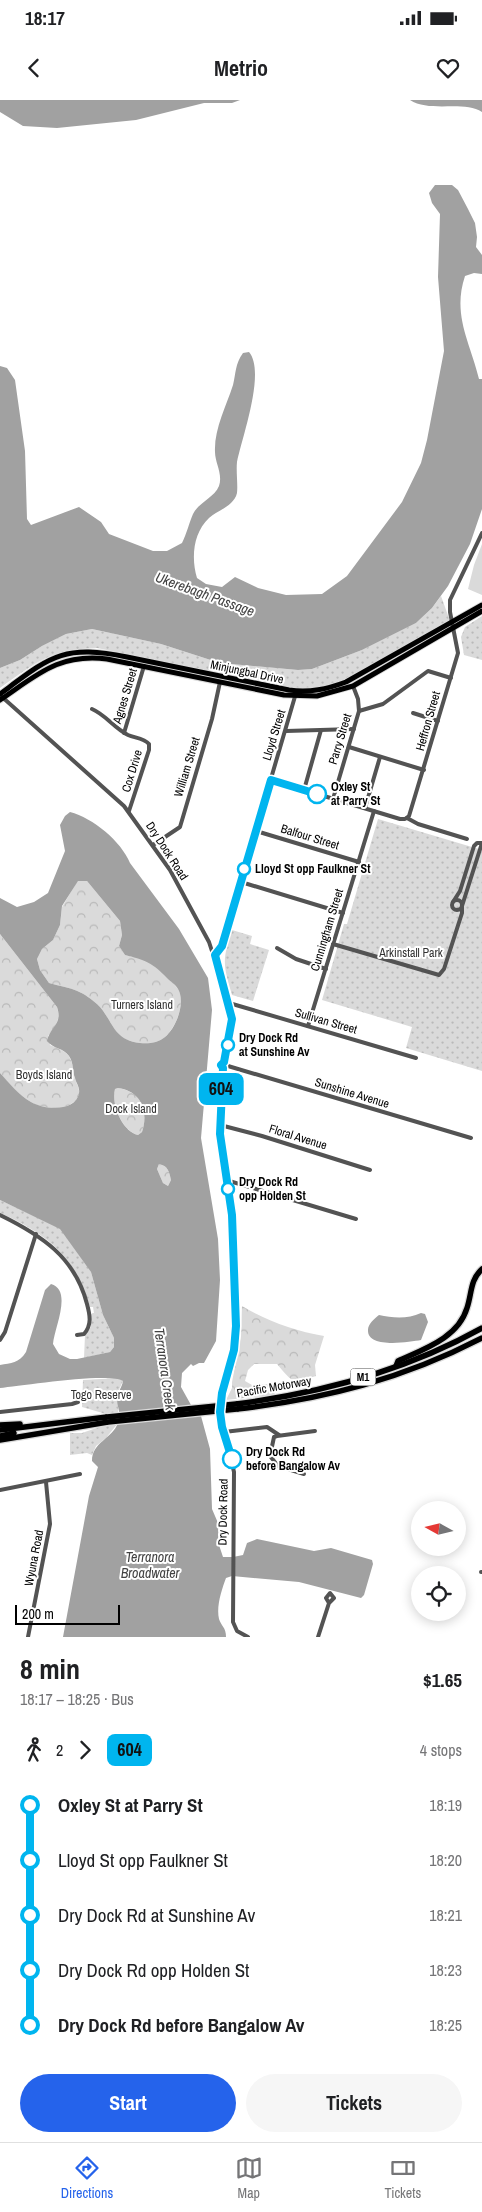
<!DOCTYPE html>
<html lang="en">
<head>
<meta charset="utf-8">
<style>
  :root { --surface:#fff; --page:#f6f6f6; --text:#202124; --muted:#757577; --line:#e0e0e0; --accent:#2563eb }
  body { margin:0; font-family:"Archivo Narrow",sans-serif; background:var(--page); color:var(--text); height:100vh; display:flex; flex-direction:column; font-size:19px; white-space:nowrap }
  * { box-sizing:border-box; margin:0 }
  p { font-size:16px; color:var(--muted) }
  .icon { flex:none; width:28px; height:28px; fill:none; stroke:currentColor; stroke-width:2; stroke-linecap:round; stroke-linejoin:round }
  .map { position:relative; height:1537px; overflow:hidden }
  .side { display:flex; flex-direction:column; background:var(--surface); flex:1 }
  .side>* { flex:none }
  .badge { padding:0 10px; border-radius:8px; font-size:18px; line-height:32px }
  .needle { width:32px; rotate:278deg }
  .tools { position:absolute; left:411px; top:1401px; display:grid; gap:10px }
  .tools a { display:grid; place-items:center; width:55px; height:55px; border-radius:50%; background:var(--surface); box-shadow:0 2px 12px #0003; font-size:25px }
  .scale { position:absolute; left:15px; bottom:12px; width:105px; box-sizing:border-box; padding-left:5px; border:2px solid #000; border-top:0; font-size:14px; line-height:18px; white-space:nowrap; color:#000; -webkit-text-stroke:4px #fff; paint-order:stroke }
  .map>.badge { position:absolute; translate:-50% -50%; box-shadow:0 0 0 2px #fff }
  .legs { display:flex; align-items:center; gap:8px; height:55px; padding:0 20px; font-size:16px }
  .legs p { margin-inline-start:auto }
  .head { display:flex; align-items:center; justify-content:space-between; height:85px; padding:0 20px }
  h1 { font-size:28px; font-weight:700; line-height:38px }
  .cta { display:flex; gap:10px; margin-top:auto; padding:10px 20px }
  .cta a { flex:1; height:58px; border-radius:30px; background:var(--accent); color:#fff; font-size:20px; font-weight:700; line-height:58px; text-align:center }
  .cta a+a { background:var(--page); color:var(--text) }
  ul { padding:0 20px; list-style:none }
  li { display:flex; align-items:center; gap:18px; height:55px; font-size:19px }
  li i { display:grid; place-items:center; width:8px; height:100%; margin:0 6px; background:currentColor }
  li i::after { content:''; width:12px; height:12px; margin:-6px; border:4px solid; border-radius:50%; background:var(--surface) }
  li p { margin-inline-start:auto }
  li:first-child i { background:linear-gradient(#0000 50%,currentColor 0) }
  li:last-child i { background:linear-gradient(currentColor 50%,#0000 0) }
  .status { display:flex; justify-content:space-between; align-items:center; height:35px; padding:0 25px; background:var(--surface); direction:ltr }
  .status svg { height:14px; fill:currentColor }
  header { display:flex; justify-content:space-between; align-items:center; height:65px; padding:0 20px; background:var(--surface); font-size:22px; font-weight:700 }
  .menu { display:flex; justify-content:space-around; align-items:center; height:70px; border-top:1px solid var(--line); background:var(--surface); font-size:14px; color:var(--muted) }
  .menu a { display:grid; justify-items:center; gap:2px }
  .menu .current { color:var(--accent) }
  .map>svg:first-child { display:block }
  .grass { fill:#dadada }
  .forest { fill:url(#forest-crowns) }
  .park { fill:url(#park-dots) }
  .water { fill:#a1a1a1; fill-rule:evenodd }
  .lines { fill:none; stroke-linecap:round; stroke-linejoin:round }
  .major-casing { stroke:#dbdbdb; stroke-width:7 }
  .highway-casing { stroke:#dbdbdb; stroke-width:8 }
  .minor { stroke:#535353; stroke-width:4 }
  .major { stroke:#000; stroke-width:5 }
  .highway { stroke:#000; stroke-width:5.5 }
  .highway-bridge-casing { stroke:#dbdbdb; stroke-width:8; stroke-linecap:butt }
  .highway-bridge { stroke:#000; stroke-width:5.5 }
  .line-1-casing { stroke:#fff; stroke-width:11 }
  .line-1 { stroke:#00b5ef; stroke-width:8 }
  .stop-1-dot { fill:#fff; stroke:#00b5ef; stroke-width:2.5 }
  .labels { text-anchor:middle; stroke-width:4; stroke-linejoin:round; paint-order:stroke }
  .shield { fill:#fff; stroke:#4c4c4c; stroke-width:1 }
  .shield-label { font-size:11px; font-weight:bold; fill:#000 }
  .street-label { font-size:12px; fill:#000; stroke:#fff }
  .stop-label { font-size:12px; font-weight:bold; fill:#000; stroke:#fff; text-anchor:start }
  .park-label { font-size:12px; fill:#313131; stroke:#fff }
  .water-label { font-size:14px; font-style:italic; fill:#424242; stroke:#fff }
</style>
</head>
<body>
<div class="status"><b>18:17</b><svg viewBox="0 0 49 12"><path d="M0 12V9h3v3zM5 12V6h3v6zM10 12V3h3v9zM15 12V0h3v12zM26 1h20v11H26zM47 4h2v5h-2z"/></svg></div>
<header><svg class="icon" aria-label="back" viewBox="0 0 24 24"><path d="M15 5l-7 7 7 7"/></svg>Metrio<svg class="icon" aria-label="heart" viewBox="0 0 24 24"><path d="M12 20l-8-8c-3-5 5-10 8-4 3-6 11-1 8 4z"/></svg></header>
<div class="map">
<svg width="482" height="1537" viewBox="0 0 482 1537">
  <defs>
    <pattern id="forest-crowns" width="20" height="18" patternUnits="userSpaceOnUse" patternTransform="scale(1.25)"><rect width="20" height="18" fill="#dadada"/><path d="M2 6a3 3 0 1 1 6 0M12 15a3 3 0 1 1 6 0" fill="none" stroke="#b9b9b9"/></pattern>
    <pattern id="park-dots" width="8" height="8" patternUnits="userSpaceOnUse" patternTransform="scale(1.25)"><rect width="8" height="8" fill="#dadada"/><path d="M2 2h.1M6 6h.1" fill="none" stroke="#b9b9b9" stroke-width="1.8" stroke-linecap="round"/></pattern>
  </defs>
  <rect width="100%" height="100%" fill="#fff"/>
  <path class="grass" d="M482,444v51l-14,-6 6,-24z"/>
  <g class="forest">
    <path d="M78,780l9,1 33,40 2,14 -3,11 6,9c8,2 18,3 25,7 6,3 24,21 28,27 8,14 -2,38 -13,48 -7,6 -17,7 -25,6 -28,-3 -27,-24 -43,-39 -18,-16 -27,-15 -48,-21l-9,-13 -3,-11 5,-10 11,-9 7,-15 2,-18z"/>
    <path d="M0,834l57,73c4,13 -1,18 -9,29l2,9c20,8 21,10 24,30 1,7 6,12 5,19 -5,18 -36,16 -48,8 -12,-7 -22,-18 -31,-29z"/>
    <path d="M118,988c23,3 31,23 24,44l-4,3c-16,-4 -27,-31 -23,-46z"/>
    <path d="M159,1064c9,2 10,7 12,16l-3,6 -5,-3 -6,-14z"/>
    <path d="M242,1206c25,15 53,25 82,30l-9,29 1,11c-25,7 -22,8 -39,-12h-23l-6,6 -3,11 7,4 34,-2 -13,12 -47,5 6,-12v-6l9,-46z"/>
  </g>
  <g class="park">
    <path d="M441,496l9,25 -104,59 -22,8 -27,1 -200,-41c-47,1 -60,14 -97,40v-20l20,-8 22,-14 24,-12 26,-5 69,15 59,19 78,7 14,-1 50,-19 54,-27 16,-15z"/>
    <path d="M482,516v44l-18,-5 -3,-18 4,-10z"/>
    <path d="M378,719l104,31v221l-76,-23 6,-21 -90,-27 22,-76h3z"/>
    <path d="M232,830l20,6 -2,8 19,6 -16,51 -21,-6c-9,-31 -10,-34 0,-65z"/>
    <path d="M0,1100l60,28 24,32 7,12 12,43 11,23v9l-4,5 -26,6 1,-23 6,-8v-13l3,-1 -1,-6h-3c-15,-51 -43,-73 -90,-94z"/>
    <path d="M119,1278l4,3 -5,11v31l-12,15 -10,8 -4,9 -5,-2 -17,2v-22h12l26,-9 -2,-10 -24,-7 1,-27z"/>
  </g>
  <g class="water">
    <path d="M0,0h240l-8,3h-28l-68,17 -79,8 -34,-2 -23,-14z"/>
    <path d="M410,0h72v12c-18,-12 -52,1 -72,-12z"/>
    <path d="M435,85h17l6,5 10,19 7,14 2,14 -1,10 6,8v19l-8,-1 -9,3c-13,39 5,66 14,103h3v130l-12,35 -22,42 -16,22 -16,15 -54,27 -50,19 -14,1 -78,-7 -59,-19 -69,-15 -26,5 -24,12 -22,14 -20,8v-302l7,2 8,12 10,71 2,68 4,6 48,-18 22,15 8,12 44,17h14l15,-8c5,-10 7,-20 11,-29 6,-12 21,-16 26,-28 4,-12 -4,-23 -4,-34 -1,-23 11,-45 18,-67 3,-12 2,-21 10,-32l6,-1c17,20 -7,85 -12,110 -1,10 1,22 0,31 -3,13 -19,17 -28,25 -16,15 -18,40 -12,60l9,6 16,3 13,-10 23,11 28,7 36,-1 25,-18 55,-74 19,-39 6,-23 17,-89 -6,-74 2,-63 -8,-11 -3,-10z"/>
    <path d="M70,712c23,6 51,29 60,51l49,66 29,49 4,32 -11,128 17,101 2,41 -4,61 -12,22h-5l-6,3 -2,-2 -9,9 -1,14 10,18 10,11 9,33 2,60 6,14 1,22 4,12h10l10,-2 4,-12 10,-4 57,12 17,-3 41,12 1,4 -9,31 -3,3 -62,-16 -67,-6 -6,2c-4,11 -10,28 -7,41 2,7 7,8 7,18h-163l26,-141 9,-29 -6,-6c0,-19 20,-22 26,-38 4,-7 -1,-16 -1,-24 0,-7 5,-11 6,-18 -14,-9 -102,5 -123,7v-23c11,-2 19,-2 26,-13l19,-62 6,-6c22,6 3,45 2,60l6,10 11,5h7l33,-7 4,-5v-9l-11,-23 -12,-43 -31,-43 -60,-29v-127c9,10 19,22 31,29 13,8 45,10 48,-9 1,-6 -3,-10 -4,-15 -3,-7 -1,-15 -6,-22 -5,-8 -16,-7 -22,-15 3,-15 16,-16 10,-34l-57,-73v-36l17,9 17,-5 14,-9 17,-42 -5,-26 5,-9zM78,781h9l33,40 2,14 -3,11 6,9c20,5 28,8 42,23 3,3 9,7 11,11 8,14 -2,39 -13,48 -7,6 -17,7 -25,6 -28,-3 -27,-24 -43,-39 -18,-16 -27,-15 -48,-21l-9,-13 -3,-11 5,-10 11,-9 7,-15 2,-19zM118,988c23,3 31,23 24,44l-4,3c-16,-4 -27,-31 -23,-46zM159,1064c9,2 10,7 12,16l-3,6 -5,-3 -6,-14z"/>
    <path d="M421,1213l4,1 3,8 -7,18c-12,2 -54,9 -53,-10 0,-6 6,-11 11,-15 14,3 29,4 42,-2z"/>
  </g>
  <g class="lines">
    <defs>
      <g id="major">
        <path d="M0,594c50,-37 62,-50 127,-37l162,33c21,3 38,-1 57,-8l136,-77"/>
        <path d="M0,600c37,-25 59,-47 107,-41l177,36 33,1 36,-10 129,-75"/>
      </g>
      <g id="highway">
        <path d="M396,1266l2,-5c26,-12 60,-23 69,-53 5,-15 3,-28 15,-39"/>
        <path d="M236,1304c85,-11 171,-34 246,-76"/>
        <path d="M237,1309c88,-10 166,-30 245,-71"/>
        <path d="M0,1325l20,-1"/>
        <path d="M0,1330l107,-13"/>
        <path d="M0,1336l14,-3"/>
        <path d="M0,1340l108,-18"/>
      </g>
    </defs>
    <use href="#major" class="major-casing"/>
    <use href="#highway" class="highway-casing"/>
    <g class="minor">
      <path d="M1,596l123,110 46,64 39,72 17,52 6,29 -7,39 -4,2 2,4 -3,66 12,81 4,111 -2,23 -10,35 -4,28 14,60 -1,150 4,9 11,6"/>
      <path d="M92,609c14,6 22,19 36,26 7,3 16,3 21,9v6l-20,61"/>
      <path d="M359,611l24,-7 45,-33 23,7"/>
      <path d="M413,613l25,8"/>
      <path d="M286,631l68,-2"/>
      <path d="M124,633l20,-67"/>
      <path d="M349,647l75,23"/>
      <path d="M271,680l129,39h5l4,-3 49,-163 -8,-41v-12l32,-67"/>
      <path d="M304,690l17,-60"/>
      <path d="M333,699l26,-88 -1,-12 -5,-13"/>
      <path d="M365,708l15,-51"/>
      <path d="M407,718l11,6 49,15"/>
      <path d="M256,731l103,31"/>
      <path d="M153,745l27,-18 32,-108 8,-37"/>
      <path d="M241,782l102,31"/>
      <circle cx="457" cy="805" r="5"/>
      <path d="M453,802l7,-11 14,-45 3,-3h5"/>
      <path d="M462,806l20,-63"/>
      <path d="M333,844l106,31 5,-6 18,-56v-7"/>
      <path d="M277,848l19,11 30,10"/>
      <path d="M215,855l4,-4 3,-5 74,-253"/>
      <path d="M229,903l187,55"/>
      <path d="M308,926l66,-215"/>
      <path d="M228,966l243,72"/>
      <path d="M220,1025l42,11 108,34"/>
      <path d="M226,1080l130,39"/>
      <path d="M0,1115c41,20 75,42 87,89 3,11 5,21 -3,30l-7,1"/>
      <path d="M0,1240l5,-8 31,-98"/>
      <path d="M0,1312l72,-8 6,-2"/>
      <path d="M224,1332l43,-5 12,8"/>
      <path d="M304,1374l-26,-8 -8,-10 4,-19 3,-1 38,-5"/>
      <path d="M0,1390l80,-16"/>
      <path d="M481,1472h1"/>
      <path d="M28,1537l22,-113 -4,-42"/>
      <path d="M318,1537l11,-34 5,-5 -4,-5 -4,5 3,5"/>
    </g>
    <use href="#major" class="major"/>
    <use href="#highway" class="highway"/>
    <defs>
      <g id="highway-bridge">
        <path d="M107,1317l129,-13"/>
        <path d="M108,1322l129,-13"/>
      </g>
    </defs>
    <use href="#highway-bridge" class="highway-bridge-casing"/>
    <use href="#highway-bridge" class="highway-bridge"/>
  </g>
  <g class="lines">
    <defs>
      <path id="line-1" d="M232,1359l-10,-32 -2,-15 2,-19 12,-43 2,-24 -4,-111 -12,-81 3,-66 -2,-3 3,-3 8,-43 -17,-64 7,-9 49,-166 46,14"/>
    </defs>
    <use href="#line-1" class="line-1-casing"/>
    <use href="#line-1" class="line-1"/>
  </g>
  <g class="stop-1-dot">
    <circle cx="317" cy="694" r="9"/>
    <circle cx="244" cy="769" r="6"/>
    <circle cx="228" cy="945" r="6"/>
    <circle cx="228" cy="1089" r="6"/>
    <circle cx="232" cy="1359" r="9"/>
  </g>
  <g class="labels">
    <rect class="shield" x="350.5" y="1268.5" width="25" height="17" rx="4"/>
    <g class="shield-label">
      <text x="363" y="1281">M1</text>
    </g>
    <g class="street-label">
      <text transform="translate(247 572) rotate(12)" y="4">Minjungbal Drive</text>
      <text transform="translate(125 596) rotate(-73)" y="4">Agnes Street</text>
      <text transform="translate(428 621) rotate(-74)" y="4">Heffron Street</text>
      <text transform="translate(274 635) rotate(-73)" y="4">Lloyd Street</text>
      <text transform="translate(340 639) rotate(-73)" y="4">Parry Street</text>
      <text transform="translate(187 667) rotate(-73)" y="4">William Street</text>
      <text transform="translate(132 671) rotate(-73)" y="4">Cox Drive</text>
      <text transform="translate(310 737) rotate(17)" y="4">Balfour Street</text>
      <text transform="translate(167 751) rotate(57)" y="4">Dry Dock Road</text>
      <text transform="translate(327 830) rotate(-73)" y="4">Cunningham Street</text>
      <text transform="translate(326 921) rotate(16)" y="4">Sullivan Street</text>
      <text transform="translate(352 993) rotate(17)" y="4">Sunshine Avenue</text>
      <text transform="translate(298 1037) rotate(17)" y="4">Floral Avenue</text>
      <text transform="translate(274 1287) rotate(-10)" y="4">Pacific Motorway</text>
      <text transform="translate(223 1412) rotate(-89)" y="4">Dry Dock Road</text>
      <text transform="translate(34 1458) rotate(-79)" y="4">Wyuna Road</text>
    </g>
    <g class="stop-label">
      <text x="331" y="691">Oxley St<tspan x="331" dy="14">at Parry St</tspan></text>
      <text x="255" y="773">Lloyd St opp Faulkner St</text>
      <text x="239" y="942">Dry Dock Rd<tspan x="239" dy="14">at Sunshine Av</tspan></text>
      <text x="239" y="1086">Dry Dock Rd<tspan x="239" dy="14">opp Holden St</tspan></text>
      <text x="246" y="1356">Dry Dock Rd<tspan x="246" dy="14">before Bangalow Av</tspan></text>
    </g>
    <g class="park-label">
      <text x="411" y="857">Arkinstall Park</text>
      <text x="142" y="909">Turners Island</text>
      <text x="44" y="979">Boyds Island</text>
      <text x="131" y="1013">Dock Island</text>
      <text x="101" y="1299">Togo Reserve</text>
    </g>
    <g class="water-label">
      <text transform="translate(205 494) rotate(20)" y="5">Ukerebagh Passage</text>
      <text transform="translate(165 1269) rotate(82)" y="5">Terranora Creek</text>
      <text x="150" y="1462">Terranora<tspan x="150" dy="16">Broadwater</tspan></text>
    </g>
  </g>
</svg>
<div class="tools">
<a><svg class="needle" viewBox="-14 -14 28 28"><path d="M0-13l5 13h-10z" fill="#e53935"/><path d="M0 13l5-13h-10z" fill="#757577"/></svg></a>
<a><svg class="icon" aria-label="locate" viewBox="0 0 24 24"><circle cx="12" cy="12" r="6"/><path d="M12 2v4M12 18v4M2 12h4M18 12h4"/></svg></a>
</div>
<div class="scale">200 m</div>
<b class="badge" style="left:221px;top:989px;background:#00b5ef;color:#111">604</b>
</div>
<section class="side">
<div class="head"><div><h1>8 min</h1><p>18:17 – 18:25 · Bus</p></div><b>$1.65</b></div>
<div class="legs"><svg class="icon" aria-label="walk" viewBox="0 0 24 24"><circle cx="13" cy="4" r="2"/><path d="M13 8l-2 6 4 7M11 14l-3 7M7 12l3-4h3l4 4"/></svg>2<svg class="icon" aria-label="forward" viewBox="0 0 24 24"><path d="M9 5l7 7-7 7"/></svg><b class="badge" style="background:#00b5ef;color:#111">604</b><p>4 stops</p></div>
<ul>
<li><i style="color:#00b5ef"></i><b>Oxley St at Parry St</b><p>18:19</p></li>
<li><i style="color:#00b5ef"></i><span>Lloyd St opp Faulkner St</span><p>18:20</p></li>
<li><i style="color:#00b5ef"></i><span>Dry Dock Rd at Sunshine Av</span><p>18:21</p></li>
<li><i style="color:#00b5ef"></i><span>Dry Dock Rd opp Holden St</span><p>18:23</p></li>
<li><i style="color:#00b5ef"></i><b>Dry Dock Rd before Bangalow Av</b><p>18:25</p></li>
</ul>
<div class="cta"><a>Start</a><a>Tickets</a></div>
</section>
<nav class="menu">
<a class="current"><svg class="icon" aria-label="directions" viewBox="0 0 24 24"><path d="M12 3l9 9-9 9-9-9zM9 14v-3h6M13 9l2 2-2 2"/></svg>Directions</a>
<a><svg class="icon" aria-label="map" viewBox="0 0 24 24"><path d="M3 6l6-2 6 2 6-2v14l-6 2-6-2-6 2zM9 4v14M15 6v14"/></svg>Map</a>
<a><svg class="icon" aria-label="tickets" viewBox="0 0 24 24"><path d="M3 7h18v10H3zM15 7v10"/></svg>Tickets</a>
</nav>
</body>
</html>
